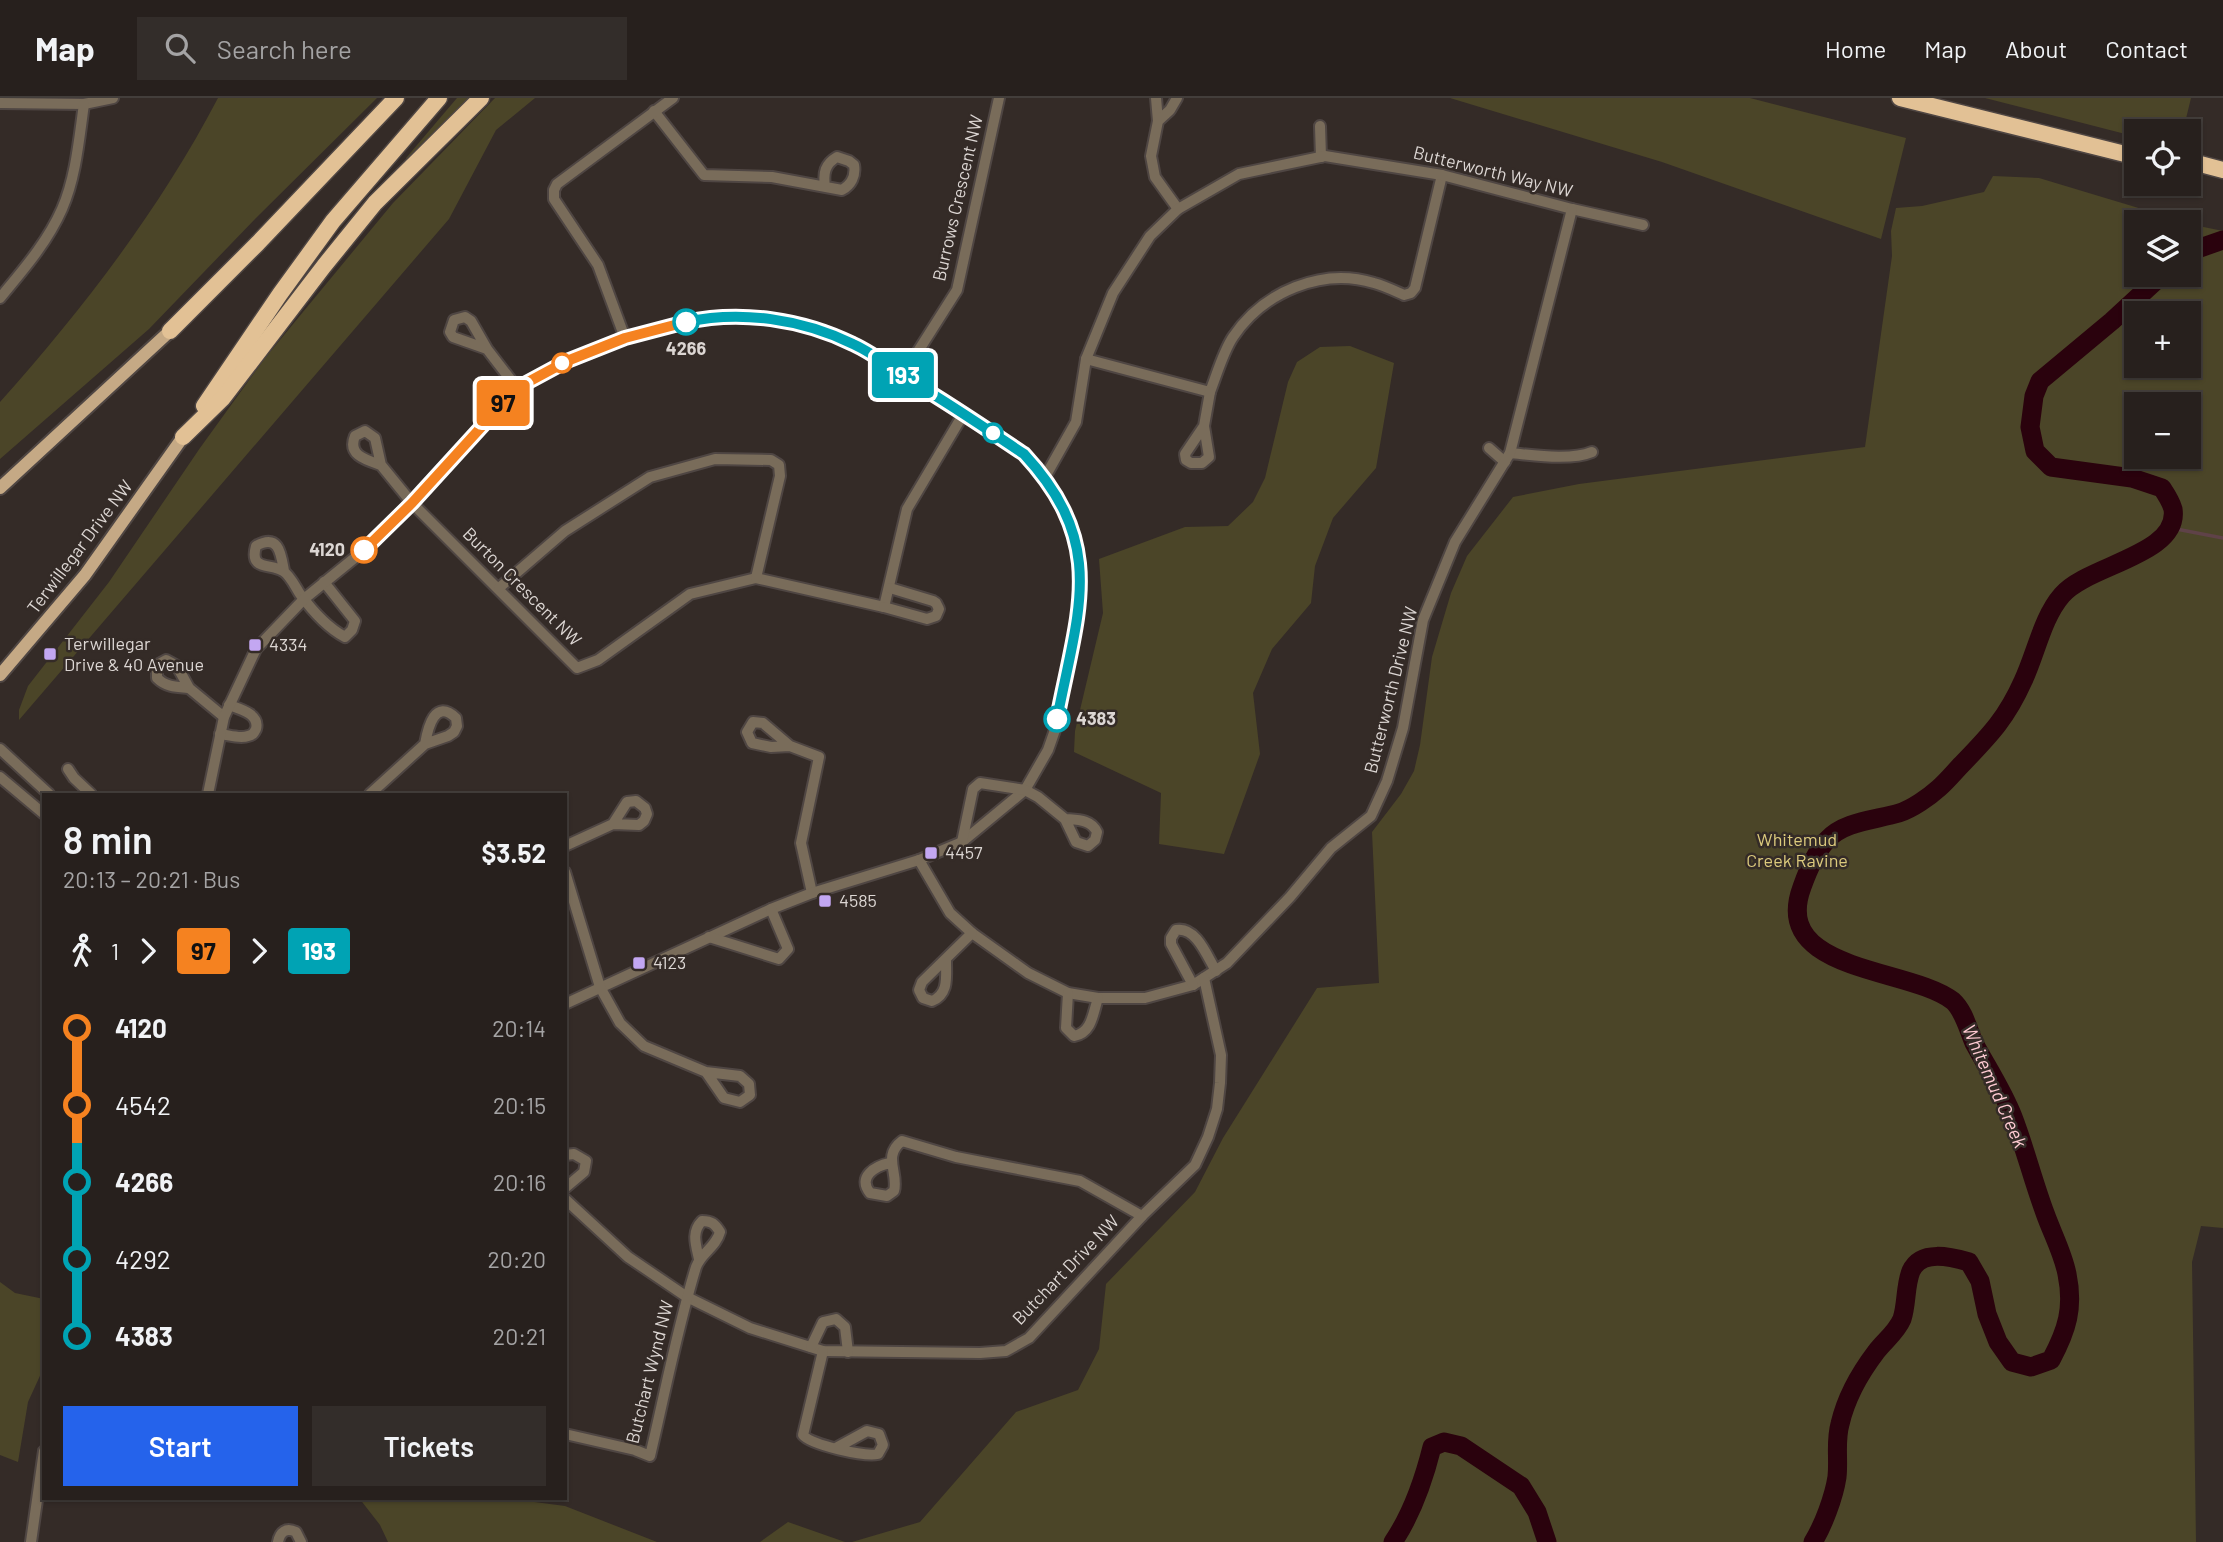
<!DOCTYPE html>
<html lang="en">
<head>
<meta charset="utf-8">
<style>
  :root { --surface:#27201d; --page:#332d2a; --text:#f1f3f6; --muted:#a4a3a4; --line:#433e3b; --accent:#2563eb }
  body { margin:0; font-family:Barlow,sans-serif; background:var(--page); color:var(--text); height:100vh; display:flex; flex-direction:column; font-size:26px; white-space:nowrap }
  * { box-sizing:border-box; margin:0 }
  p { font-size:23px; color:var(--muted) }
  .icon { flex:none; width:38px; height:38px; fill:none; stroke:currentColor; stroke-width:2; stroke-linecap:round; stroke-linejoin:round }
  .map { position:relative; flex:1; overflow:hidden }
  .details { position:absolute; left:42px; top:695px; width:525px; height:707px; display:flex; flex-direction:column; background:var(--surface); border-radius:0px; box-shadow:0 2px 5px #0004,0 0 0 2px var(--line) }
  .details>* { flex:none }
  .badge { padding:0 14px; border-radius:5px; font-size:24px; line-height:46px }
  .tools { position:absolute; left:2124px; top:21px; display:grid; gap:14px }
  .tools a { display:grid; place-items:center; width:77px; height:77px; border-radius:0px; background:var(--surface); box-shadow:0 2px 5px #0004,0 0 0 2px var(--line); font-size:35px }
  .map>.badge { position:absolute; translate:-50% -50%; box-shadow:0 0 0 4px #fff }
  .legs { display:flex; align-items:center; gap:10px; height:77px; padding:0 21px; font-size:23px }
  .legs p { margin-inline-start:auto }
  .headline { display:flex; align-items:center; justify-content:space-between; height:119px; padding:0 21px }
  h1 { font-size:38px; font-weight:600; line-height:52px }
  .primary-button { display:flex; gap:14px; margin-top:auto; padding:14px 21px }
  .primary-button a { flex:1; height:80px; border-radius:0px; background:var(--accent); color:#fff; font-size:28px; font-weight:600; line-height:80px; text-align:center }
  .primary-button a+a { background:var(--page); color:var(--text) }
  ul { padding:0 21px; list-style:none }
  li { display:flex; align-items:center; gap:24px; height:77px; font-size:26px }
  li i { display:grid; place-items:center; width:10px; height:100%; margin:0 9px; background:currentColor }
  li i::after { content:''; width:18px; height:18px; margin:-9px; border:5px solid; border-radius:50%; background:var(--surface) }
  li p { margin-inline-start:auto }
  li:first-child i { background:linear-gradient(#0000 50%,currentColor 0) }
  li:last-child i { background:linear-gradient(currentColor 50%,#0000 0) }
  header { display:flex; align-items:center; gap:42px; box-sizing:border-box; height:98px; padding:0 35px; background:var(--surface); border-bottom:2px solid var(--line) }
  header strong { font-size:33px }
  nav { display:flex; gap:38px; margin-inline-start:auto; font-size:24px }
  .search { width:490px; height:63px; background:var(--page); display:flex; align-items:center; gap:18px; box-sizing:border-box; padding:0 24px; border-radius:0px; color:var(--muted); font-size:26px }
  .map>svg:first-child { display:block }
  .green { fill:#4b4528; fill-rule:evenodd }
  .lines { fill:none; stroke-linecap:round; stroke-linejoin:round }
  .stream { stroke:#5f4248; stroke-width:3.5 }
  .river { stroke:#2a020d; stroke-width:19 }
  .minor-casing { stroke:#4f4643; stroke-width:14 }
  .major-casing { stroke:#4f4643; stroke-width:16 }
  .highway-casing { stroke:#4f4643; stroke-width:19 }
  .minor { stroke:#796c5a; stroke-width:10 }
  .major { stroke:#c5a985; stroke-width:12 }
  .highway { stroke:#e2c195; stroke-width:16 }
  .line-1-casing { stroke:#fff; stroke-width:16 }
  .line-2-casing { stroke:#fff; stroke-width:16 }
  .line-1 { stroke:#f58220; stroke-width:10 }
  .line-2 { stroke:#00a3b4; stroke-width:10 }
  .stop-2-dot { fill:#fff; stroke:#00a3b4; stroke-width:3.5 }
  .stop-1-dot { fill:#fff; stroke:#f58220; stroke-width:3.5 }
  .poi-dot { fill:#c3a7f2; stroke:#342b27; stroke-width:2.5 }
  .labels { text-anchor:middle; stroke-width:5; stroke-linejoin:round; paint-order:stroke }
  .street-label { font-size:18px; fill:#dcd6d3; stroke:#342b27 }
  .stop-label { font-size:18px; font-weight:bold; fill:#dcd6d3; stroke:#342b27 }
  .poi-label { font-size:18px; fill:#dcd6d3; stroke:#342b27; text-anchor:start }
  .park-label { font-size:18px; fill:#dcca7d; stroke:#342b27 }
  .water-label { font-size:19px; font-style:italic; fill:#ffcbd3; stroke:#342b27 }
</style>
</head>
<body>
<header>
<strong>Map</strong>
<div class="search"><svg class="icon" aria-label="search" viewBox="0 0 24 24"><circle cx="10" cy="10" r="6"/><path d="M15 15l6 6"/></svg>Search here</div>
<nav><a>Home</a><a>Map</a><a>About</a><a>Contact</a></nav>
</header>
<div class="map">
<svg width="2223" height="1444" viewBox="0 0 2223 1444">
  <rect width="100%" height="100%" fill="#342b27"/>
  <g class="green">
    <path d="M218,0h159l-121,120 -107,111 -149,130v-57c83,-93 160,-193 218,-304z"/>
    <path d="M457,0h15l-64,62 -2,-2z"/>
    <path d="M495,0h40l-39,32 -47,89 -430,501v-10l9,-24 81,-104 91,-134 65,-90 128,-155z"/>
    <path d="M1450,0h300l156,40 -25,101 -219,-77z"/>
    <path d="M1985,0h206l-8,33h-46v6z"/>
    <path d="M1993,78l46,2 146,44h-48v53h52v-51l34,7v997l-22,-2 -9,36 4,280h-1344l68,-20 96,-110 62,-22 21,-41 7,-65 89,-92 28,-54 94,-150 62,-5 -7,-151 29,-38 13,-23 6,-26 12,-88 19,-64 16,-37 46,-59 66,-13 286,-37 27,-191 -1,-25 5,-23 26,-2 62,-14zM2137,215h52v53h-52zM2189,306v53h-52v-53z"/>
    <path d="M1350,248l44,17 -18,105 -43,50 -18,48 -4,37 -39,46 -19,44 7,61 -36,100 -65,-10 2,-51 -87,-41 1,-21 28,-118 -4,-54 86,-32 43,-1 25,-24 12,-24 23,-96 9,-20 23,-15z"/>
    <path d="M0,1184l15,11 29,6v68l-16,35 -10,60 -18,-7z"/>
    <path d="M359,1400h146l60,8 92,36h-269l-8,-17z"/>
    <path d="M788,1424l57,20h-85z"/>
  </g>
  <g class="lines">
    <path class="stream" d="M2171,430l52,10"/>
    <g class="river">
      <path d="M2189,156l11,-6 23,-8"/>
      <path d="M1393,1444c19,-28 31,-63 39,-95l12,-5 17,4 60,40 16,26 10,30"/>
      <path d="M1813,1444c10,-16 21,-45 24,-65 2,-18 -2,-35 3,-53 6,-26 20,-51 36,-72 8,-11 20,-19 26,-33 5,-15 3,-33 9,-48 10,-22 40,-14 58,-9l11,19 7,33 11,28 14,20 19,5 20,-7c16,-30 23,-52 16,-86 -4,-21 -15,-41 -22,-61 -12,-32 -20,-65 -32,-96 -10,-26 -26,-50 -39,-74 -6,-14 -10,-32 -21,-42 -43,-34 -183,-28 -151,-114 6,-17 13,-34 25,-47 17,-19 49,-20 72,-27 13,-4 30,-16 40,-25 9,-8 17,-18 25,-26 27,-28 43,-45 59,-81 13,-27 19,-63 39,-86 25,-30 118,-40 111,-86 -2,-7 -7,-15 -11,-21l-30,-10 -81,-11 -16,-16 -5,-24 4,-31 6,-15 72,-60 50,-46"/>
    </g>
    <defs>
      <g id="minor">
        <path d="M1156,0l2,23"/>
        <path d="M1177,0l-7,12 -12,11 -7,35 4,21 23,32"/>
        <path d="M0,5l84,1 29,-6"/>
        <path d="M654,13l50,64 68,2 70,13c9,-5 14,-14 12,-25l-5,-4 -12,-4c-12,7 -14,16 -12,29"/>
        <path d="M1320,28l1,31"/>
        <path d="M0,200c23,-28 47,-55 62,-89 14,-32 17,-70 22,-105"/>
        <path d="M625,240l-27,-73 -44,-66v-9l3,-6 116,-86"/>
        <path d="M487,251l-34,-12 -3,-5 4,-12 11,-3 6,4 16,28 30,39"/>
        <path d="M1086,261l124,33c7,-18 13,-40 23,-55 30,-45 89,-70 141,-54 11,3 21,8 30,12l7,-2 4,-5 27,-113"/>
        <path d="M903,277l54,-85 42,-192"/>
        <path d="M1204,328l5,31 -7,6h-11l-5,-3 -1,-6 19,-28 6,-34"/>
        <path d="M1489,350l16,14"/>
        <path d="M1510,355c23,2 60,8 82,-1"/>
        <path d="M381,367c-15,-5 -34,-10 -26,-29l10,-5 10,7 6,27 31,38 165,165 21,-8 92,-66 66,-16 128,29 23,-98 57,-96"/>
        <path d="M1045,379l31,-55 10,-63 27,-66 37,-57 28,-27 61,-35 86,-18 117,19 130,34 71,16"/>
        <path d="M284,473c-3,-17 -5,-38 -28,-25 -7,25 14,17 27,25 7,4 13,17 17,23 11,15 28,34 45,43l7,-7 3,-9 -31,-39"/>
        <path d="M499,490l66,-57 85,-54 65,-18 56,1 8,5 1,11 -24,102"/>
        <path d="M884,509l43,12 9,-3 3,-7 -3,-6 -3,-2 -43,-13"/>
        <path d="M189,590c-13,-1 -23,-1 -32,-10v-13l9,-5 11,6 12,22 35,29"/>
        <path d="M220,636c9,1 20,5 28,2 5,-1 6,-3 8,-7 4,-15 -16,-20 -27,-24"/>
        <path d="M790,648l-19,1 -19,-4 -5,-11 6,-10 10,1 27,23 29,11 -18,86 11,50"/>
        <path d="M0,651l49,45"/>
        <path d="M68,671l6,9 17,16"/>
        <path d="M0,679l44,37"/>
        <path d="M208,696l16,-77 32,-68 48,-50 69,-56 144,-155 50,-27 58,-23 65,-17 31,-5 66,5 30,8 37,15 170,110c86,93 52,165 31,276l-7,20 -23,40 -63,52 -43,18 -107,33 -41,16 -206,95"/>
        <path d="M370,696l55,-50 23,-8 6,-4 3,-6 -1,-8c-21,-20 -28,9 -31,26"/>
        <path d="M962,744l11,-53 7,-6 45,7 13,7 27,22 11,23 12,4 7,-6 2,-8c-6,-13 -20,-12 -32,-13"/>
        <path d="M565,748l48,-22 26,1 5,-4 3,-7 -2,-6 -9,-7 -9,1 -14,22"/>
        <path d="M919,762l31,53 22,20 56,40 40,20 30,5h47l48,-13 34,-22 63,-66 41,-49 40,-32 16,-35 16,-53 20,-108 32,-78 55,-89 62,-244"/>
        <path d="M565,774l35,115 20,36 24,23 62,26 34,4 9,8 1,11 -10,7 -16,-4 -18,-26"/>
        <path d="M709,839l70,22 9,-10 -17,-40"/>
        <path d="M946,863c0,16 3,33 -14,40l-9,-3 -4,-8 3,-8 50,-49"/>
        <path d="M1193,887l-22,-41v-6l5,-8c20,-4 31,26 40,41"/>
        <path d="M1068,895l-2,35 8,8c18,-3 19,-23 24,-38"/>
        <path d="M565,1057l9,-1 12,7 -2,11 -19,16"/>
        <path d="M890,1065c-15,3 -33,14 -20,30l17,3 7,-5c5,-18 -12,-35 8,-50l54,16 124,24 62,35"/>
        <path d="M565,1101l63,58 59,40 63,31 73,23 157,2 26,-2 23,-13 113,-122 53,-51 13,-28 9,-28 3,-26 1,-28 -17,-77"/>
        <path d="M811,1249l12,-25 13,-3 9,8 3,25"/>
        <path d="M823,1253l-20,84c8,10 62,22 75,19l5,-9 -4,-11 -12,-3 -31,17"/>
        <path d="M565,1336l70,16 15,6c15,-63 27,-127 46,-189 5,-14 20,-20 24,-35 -5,-8 -8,-11 -18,-11 -11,11 -6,24 -3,38"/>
        <path d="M31,1444l13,-91"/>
        <path d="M278,1444c2,-10 8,-15 18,-10l5,10"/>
      </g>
      <g id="major">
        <path d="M0,390l170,-157"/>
        <path d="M0,577l85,-100 98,-138"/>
      </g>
      <g id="highway">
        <path d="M1900,0l237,59"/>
        <path d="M2189,63l34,9"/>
        <path d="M170,233l88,-88 138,-145"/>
        <path d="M204,308l76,-112 53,-73 106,-123"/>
        <path d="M183,339l40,-39 101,-132 51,-63 106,-105"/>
      </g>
    </defs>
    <use href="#minor" class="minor-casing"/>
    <use href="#major" class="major-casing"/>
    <use href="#highway" class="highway-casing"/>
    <use href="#minor" class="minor"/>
    <use href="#major" class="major"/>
    <use href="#highway" class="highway"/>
  </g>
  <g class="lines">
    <defs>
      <path id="line-1" d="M364,452l48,-47 105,-115 50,-27 58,-23 61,-16"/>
      <path id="line-2" d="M686,224c55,-12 116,-3 167,22 22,10 43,27 63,40 37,22 72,46 108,70 84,91 54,156 33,265"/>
    </defs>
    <use href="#line-1" class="line-1-casing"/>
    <use href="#line-2" class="line-2-casing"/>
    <use href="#line-1" class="line-1"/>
    <use href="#line-2" class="line-2"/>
  </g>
  <g class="stop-2-dot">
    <circle cx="686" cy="224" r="12"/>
    <circle cx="993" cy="335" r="9"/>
    <circle cx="1057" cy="621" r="12"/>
  </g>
  <g class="stop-1-dot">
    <circle cx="562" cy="265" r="9"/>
    <circle cx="364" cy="452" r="12"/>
  </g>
  <g class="poi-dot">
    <rect x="248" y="540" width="14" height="14" rx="3.5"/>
    <rect x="43" y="549" width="14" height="14" rx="3.5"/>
    <rect x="924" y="748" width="14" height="14" rx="3.5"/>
    <rect x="818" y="796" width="14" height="14" rx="3.5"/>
    <rect x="632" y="858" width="14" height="14" rx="3.5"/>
  </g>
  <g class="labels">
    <g class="street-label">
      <text transform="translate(1493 74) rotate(14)" y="6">Butterworth Way NW</text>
      <text transform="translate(958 100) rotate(-77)" y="6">Burrows Crescent NW</text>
      <text transform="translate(80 449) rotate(-53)" y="6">Terwillegar Drive NW</text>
      <text transform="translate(522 489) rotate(45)" y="6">Burton Crescent NW</text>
      <text transform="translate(1391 592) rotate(-76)" y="6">Butterworth Drive NW</text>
      <text transform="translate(1066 1172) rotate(-46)" y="6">Butchart Drive NW</text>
      <text transform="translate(650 1274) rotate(-76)" y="6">Butchart Wynd NW</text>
    </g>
    <g class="stop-label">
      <text x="686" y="257">4266</text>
      <text x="345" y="458" text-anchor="end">4120</text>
      <text x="1076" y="627" text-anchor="start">4383</text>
    </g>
    <g class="poi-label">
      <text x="64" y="552">Terwillegar<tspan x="64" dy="21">Drive &amp; 40 Avenue</tspan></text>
      <text x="269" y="553">4334</text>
      <text x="945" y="761">4457</text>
      <text x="839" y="809">4585</text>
      <text x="653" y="871">4123</text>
    </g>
    <g class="park-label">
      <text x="1797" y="748">Whitemud<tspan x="1797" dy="21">Creek Ravine</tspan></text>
    </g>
    <g class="water-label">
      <text transform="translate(1995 988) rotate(66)" y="7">Whitemud Creek</text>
    </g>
  </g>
</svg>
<div class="tools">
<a><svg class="icon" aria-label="locate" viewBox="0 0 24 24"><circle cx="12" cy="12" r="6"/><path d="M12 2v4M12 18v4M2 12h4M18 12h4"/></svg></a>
<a><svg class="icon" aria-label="layers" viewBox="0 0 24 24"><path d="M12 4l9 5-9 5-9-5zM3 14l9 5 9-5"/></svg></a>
<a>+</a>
<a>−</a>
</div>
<b class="badge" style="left:503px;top:305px;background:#f58220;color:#111">97</b>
<b class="badge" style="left:903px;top:277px;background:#00a3b4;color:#fff">193</b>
<section class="details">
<div class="headline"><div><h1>8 min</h1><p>20:13 – 20:21 · Bus</p></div><b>$3.52</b></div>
<div class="legs"><svg class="icon" aria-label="walk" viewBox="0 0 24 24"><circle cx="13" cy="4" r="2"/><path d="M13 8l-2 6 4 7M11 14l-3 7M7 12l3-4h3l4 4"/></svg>1<svg class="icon" aria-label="forward" viewBox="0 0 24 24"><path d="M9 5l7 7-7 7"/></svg><b class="badge" style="background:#f58220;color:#111">97</b><svg class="icon" aria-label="forward" viewBox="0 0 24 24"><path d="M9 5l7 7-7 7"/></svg><b class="badge" style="background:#00a3b4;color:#fff">193</b></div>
<ul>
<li><i style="color:#f58220"></i><b>4120</b><p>20:14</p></li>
<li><i style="color:#f58220"></i><span>4542</span><p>20:15</p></li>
<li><i style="color:#00a3b4"></i><b>4266</b><p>20:16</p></li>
<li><i style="color:#00a3b4"></i><span>4292</span><p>20:20</p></li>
<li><i style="color:#00a3b4"></i><b>4383</b><p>20:21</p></li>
</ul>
<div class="primary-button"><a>Start</a><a>Tickets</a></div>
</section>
</div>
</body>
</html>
